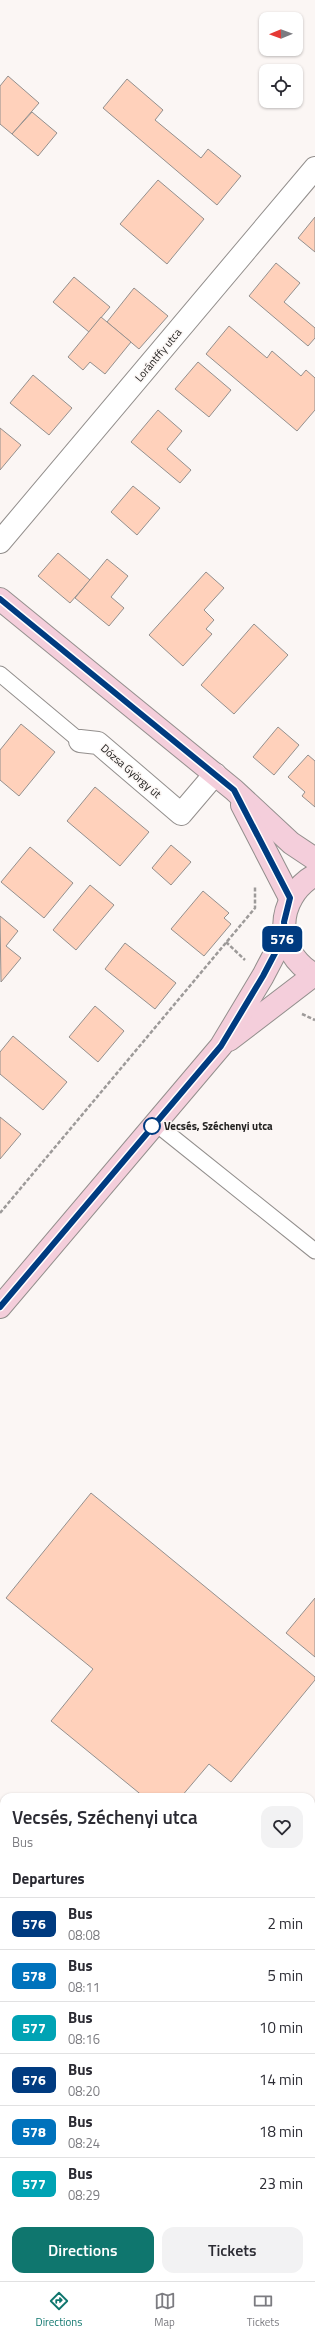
<!DOCTYPE html>
<html lang="en">
<head>
<meta charset="utf-8">
<style>
  :root { --surface:#fff; --page:#f2f2f3; --text:#2b2b33; --muted:#7c7c81; --line:#e1e1e2; --accent:#0f766e }
  body { margin:0; font-family:"Titillium Web",sans-serif; background:var(--page); color:var(--text); height:100vh; display:flex; flex-direction:column; font-size:15px; white-space:nowrap }
  * { box-sizing:border-box; margin:0 }
  p { font-size:13px; color:var(--muted) }
  .icon { flex:none; width:22px; height:22px; fill:none; stroke:currentColor; stroke-width:2; stroke-linecap:round; stroke-linejoin:round }
  .map { position:relative; flex:1; overflow:hidden }
  .panel { position:absolute; left:0px; top:1793px; width:315px; height:488px; display:flex; flex-direction:column; background:var(--surface); border-radius:12px 12px 0 0; box-shadow:0 1px 3px #0004 }
  .panel>* { flex:none }
  .badge { padding:0 8px; border-radius:6px; font-size:14px; line-height:26px }
  .needle { width:26px; rotate:269deg }
  .fabs { position:absolute; left:259px; top:12px; display:grid; gap:8px }
  .fabs a { display:grid; place-items:center; width:44px; height:44px; border-radius:8px; background:var(--surface); box-shadow:0 1px 3px #0004; font-size:20px }
  .map>.badge { position:absolute; translate:-50% -50%; box-shadow:0 0 0 2px #fff }
  h2 { padding:0 12px; font-size:15px; line-height:36px }
  .round { display:grid; place-items:center; flex:none; width:42px; height:42px; border-radius:12px; background:var(--page) }
  .headline { display:flex; align-items:center; justify-content:space-between; height:68px; padding:0 12px }
  h1 { font-size:19px; font-weight:600; line-height:30px }
  .action { display:flex; gap:8px; margin-top:auto; padding:8px 12px }
  .action a { flex:1; height:46px; border-radius:12px; background:var(--accent); color:#fff; font-size:16px; font-weight:600; line-height:46px; text-align:center }
  .action a+a { background:var(--page); color:var(--text) }
  ul { padding:0; list-style:none }
  li { display:flex; align-items:center; gap:12px; height:52px; padding:0 12px; border-top:1px solid var(--line) }
  li div { flex:1 }
  li b { display:block; font-size:15px }
  li em { font-style:normal }
  li .badge { min-width:44px; font-weight:700; text-align:center }
  .dock { display:flex; justify-content:space-around; align-items:center; height:56px; border-top:1px solid var(--line); background:var(--surface); font-size:11px; color:var(--muted) }
  .dock a { display:grid; justify-items:center; gap:2px }
  .dock .active { color:var(--accent) }
  .map>svg:first-child { display:block }
  .building { fill:#ffd1bb; stroke:#94908e }
  .lines { fill:none; stroke-linecap:round; stroke-linejoin:round }
  .lane-casing { stroke:#938f8d; stroke-width:17 }
  .street-casing { stroke:#938f8d; stroke-width:24 }
  .secondary-casing { stroke:#938f8d; stroke-width:24 }
  .path { stroke:#9d9a99; stroke-width:2.5; stroke-dasharray:4 2; stroke-linecap:butt }
  .lane { stroke:#fff; stroke-width:15 }
  .street { stroke:#fff; stroke-width:22 }
  .secondary { stroke:#f4cedb; stroke-width:22 }
  .line-casing { stroke:#fff; stroke-width:9 }
  .line { stroke:#003b80; stroke-width:6 }
  .stop-dot { fill:#fff; stroke:#003b80; stroke-width:2 }
  .labels { text-anchor:middle; stroke-width:3; stroke-linejoin:round; paint-order:stroke }
  .street-label { font-size:11px; fill:#21201f; stroke:#fbf6f4 }
  .stop-label { font-size:11px; font-weight:bold; fill:#21201f; stroke:#fbf6f4; text-anchor:start }
</style>
</head>
<body>
<div class="map">
<svg width="315" height="2281" viewBox="0 0 315 2281">
  <rect width="100%" height="100%" fill="#fbf6f4"/>
  <g class="building">
    <path d="M8,76l31,27 -27,31 -12,-10v-38z"/>
    <path d="M127,79l36,31 -8,10 46,38 7,-9 33,27 -24,29 -114,-97z"/>
    <path d="M32,112l25,21 -19,23 -26,-22z"/>
    <path d="M158,180l46,39 -37,45 -47,-40z"/>
    <path d="M315,217v35l-17,-14z"/>
    <path d="M276,263l24,20 -16,19 31,26v10l-7,8 -59,-50z"/>
    <path d="M74,277l36,30 -21,25 -36,-30z"/>
    <path d="M134,288l34,28 -29,33 -32,-27z"/>
    <path d="M101,317l30,25 -26,32 -15,-12 -7,8 -15,-13z"/>
    <path d="M229,326l38,32 5,-7 29,25 5,-6 9,8v32l-18,21 -91,-77z"/>
    <path d="M198,362l33,28 -22,27 -34,-28z"/>
    <path d="M33,375l39,33 -23,27 -39,-32z"/>
    <path d="M158,410l24,21 -15,18 24,21 -11,13 -49,-41z"/>
    <path d="M0,428l21,17 -21,25z"/>
    <path d="M133,486l27,22 -23,27 -26,-23z"/>
    <path d="M58,553l32,27 -20,23 -32,-27z"/>
    <path d="M107,559l21,17 -17,21 13,11 -15,18 -34,-28z"/>
    <path d="M206,572l18,16 -20,22 10,10 -8,9 6,5 -29,32 -34,-31z"/>
    <path d="M254,624l34,31 -54,59 -33,-29z"/>
    <path d="M21,724l34,28 -36,44 -19,-16v-30z"/>
    <path d="M278,727l21,18 -25,30 -21,-18z"/>
    <path d="M308,755l7,6v46l-13,-11 3,-4 -17,-15z"/>
    <path d="M95,787l54,45 -29,34 -53,-45z"/>
    <path d="M171,845l20,17 -20,23 -19,-17z"/>
    <path d="M30,847l43,36 -29,35 -43,-36z"/>
    <path d="M90,885l24,20 -38,45 -23,-20z"/>
    <path d="M203,891l26,22 -5,5 7,6 -27,32 -33,-27z"/>
    <path d="M0,916l18,15 -12,15 15,12 -20,24z"/>
    <path d="M125,943l51,40 -21,26 -50,-40z"/>
    <path d="M95,1006l29,25 -26,31 -29,-25z"/>
    <path d="M13,1036l54,46 -24,28 -43,-36v-22z"/>
    <path d="M0,1117l21,17 -21,25z"/>
    <path d="M91,1493l224,184v3l-84,102 -22,-18 -28,33h-37l-93,-76 42,-52 -87,-71z"/>
    <path d="M315,1598v59l-29,-24z"/>
    <path d="M311,1860l4,4v160l-4,-4z"/>
    <path d="M0,2037l4,4v77l-4,5z"/>
    <path d="M0,2155l4,3v56l-4,5z"/>
    <path d="M0,2225l4,3 -4,5z"/>
    <path d="M4,2275v2h44l-3,4h-45z"/>
    <path d="M60,2277h26l-3,4h-18z"/>
    <path d="M119,2277h12l5,4h-21z"/>
  </g>
  <g class="lines">
    <defs>
      <g id="lane">
        <path d="M0,674l80,67"/>
        <path d="M155,1123l160,128"/>
      </g>
      <g id="street">
        <path d="M0,542l315,-374"/>
        <path d="M80,741l18,2 83,71 34,-40"/>
        <path d="M0,1829l4,3"/>
        <path d="M0,2035l4,3"/>
        <path d="M311,2094l4,3"/>
        <path d="M311,2141l4,-4"/>
        <path d="M301,2277l4,4"/>
        <path d="M191,2281l3,-4"/>
      </g>
      <g id="secondary">
        <path d="M0,599l234,191 57,53 24,16"/>
        <path d="M242,805l48,93"/>
        <path d="M315,875c-40,23 -42,77 0,100"/>
        <path d="M229,1040l85,-65"/>
        <path d="M0,1307l221,-261 42,-70 22,-42"/>
      </g>
    </defs>
    <use href="#lane" class="lane-casing"/>
    <use href="#street" class="street-casing"/>
    <use href="#secondary" class="secondary-casing"/>
    <g class="path">
      <path d="M226,942l19,18"/>
      <path d="M302,1014l13,6"/>
      <path d="M0,1213l255,-305v-22"/>
    </g>
    <use href="#lane" class="lane"/>
    <use href="#street" class="street"/>
    <use href="#secondary" class="secondary"/>
  </g>
  <g class="lines">
    <defs>
      <path id="line" d="M0,599l234,191 56,108 -6,24 1,12 -22,42 -42,70 -221,261"/>
    </defs>
    <use href="#line" class="line-casing"/>
    <use href="#line" class="line"/>
  </g>
  <circle class="stop-dot" cx="152" cy="1126" r="8"/>
  <g class="labels">
    <g class="street-label">
      <text transform="translate(158 355) rotate(-50)" y="4">Lorántffy utca</text>
      <text transform="translate(131 771) rotate(41)" y="4">Dózsa György út</text>
    </g>
    <g class="stop-label">
      <text x="164" y="1130">Vecsés, Széchenyi utca</text>
    </g>
  </g>
</svg>
<div class="fabs">
<a><svg class="needle" viewBox="-14 -14 28 28"><path d="M0-13l5 13h-10z" fill="#e53935"/><path d="M0 13l5-13h-10z" fill="#7c7c81"/></svg></a>
<a><svg class="icon" aria-label="locate" viewBox="0 0 24 24"><circle cx="12" cy="12" r="6"/><path d="M12 2v4M12 18v4M2 12h4M18 12h4"/></svg></a>
</div>
<b class="badge" style="left:282px;top:939px;background:#003b80;color:#fff">576</b>
<section class="panel">
<div class="headline"><div><h1>Vecsés, Széchenyi utca</h1><p>Bus</p></div><a class="round"><svg class="icon" aria-label="heart" viewBox="0 0 24 24"><path d="M12 20l-8-8c-3-5 5-10 8-4 3-6 11-1 8 4z"/></svg></a></div>
<h2>Departures</h2>
<ul>
<li><span class="badge" style="background:#003b80;color:#fff">576</span><div><b>Bus</b><p>08:08</p></div><em>2 min</em></li>
<li><span class="badge" style="background:#0072bc;color:#fff">578</span><div><b>Bus</b><p>08:11</p></div><em>5 min</em></li>
<li><span class="badge" style="background:#00a3b4;color:#fff">577</span><div><b>Bus</b><p>08:16</p></div><em>10 min</em></li>
<li><span class="badge" style="background:#003b80;color:#fff">576</span><div><b>Bus</b><p>08:20</p></div><em>14 min</em></li>
<li><span class="badge" style="background:#0072bc;color:#fff">578</span><div><b>Bus</b><p>08:24</p></div><em>18 min</em></li>
<li><span class="badge" style="background:#00a3b4;color:#fff">577</span><div><b>Bus</b><p>08:29</p></div><em>23 min</em></li>
</ul>
<div class="action"><a>Directions</a><a>Tickets</a></div>
</section>
</div>
<nav class="dock">
<a class="active"><svg class="icon" aria-label="directions" viewBox="0 0 24 24"><path d="M12 3l9 9-9 9-9-9zM9 14v-3h6M13 9l2 2-2 2"/></svg>Directions</a>
<a><svg class="icon" aria-label="map" viewBox="0 0 24 24"><path d="M3 6l6-2 6 2 6-2v14l-6 2-6-2-6 2zM9 4v14M15 6v14"/></svg>Map</a>
<a><svg class="icon" aria-label="tickets" viewBox="0 0 24 24"><path d="M3 7h18v10H3zM15 7v10"/></svg>Tickets</a>
</nav>
</body>
</html>
